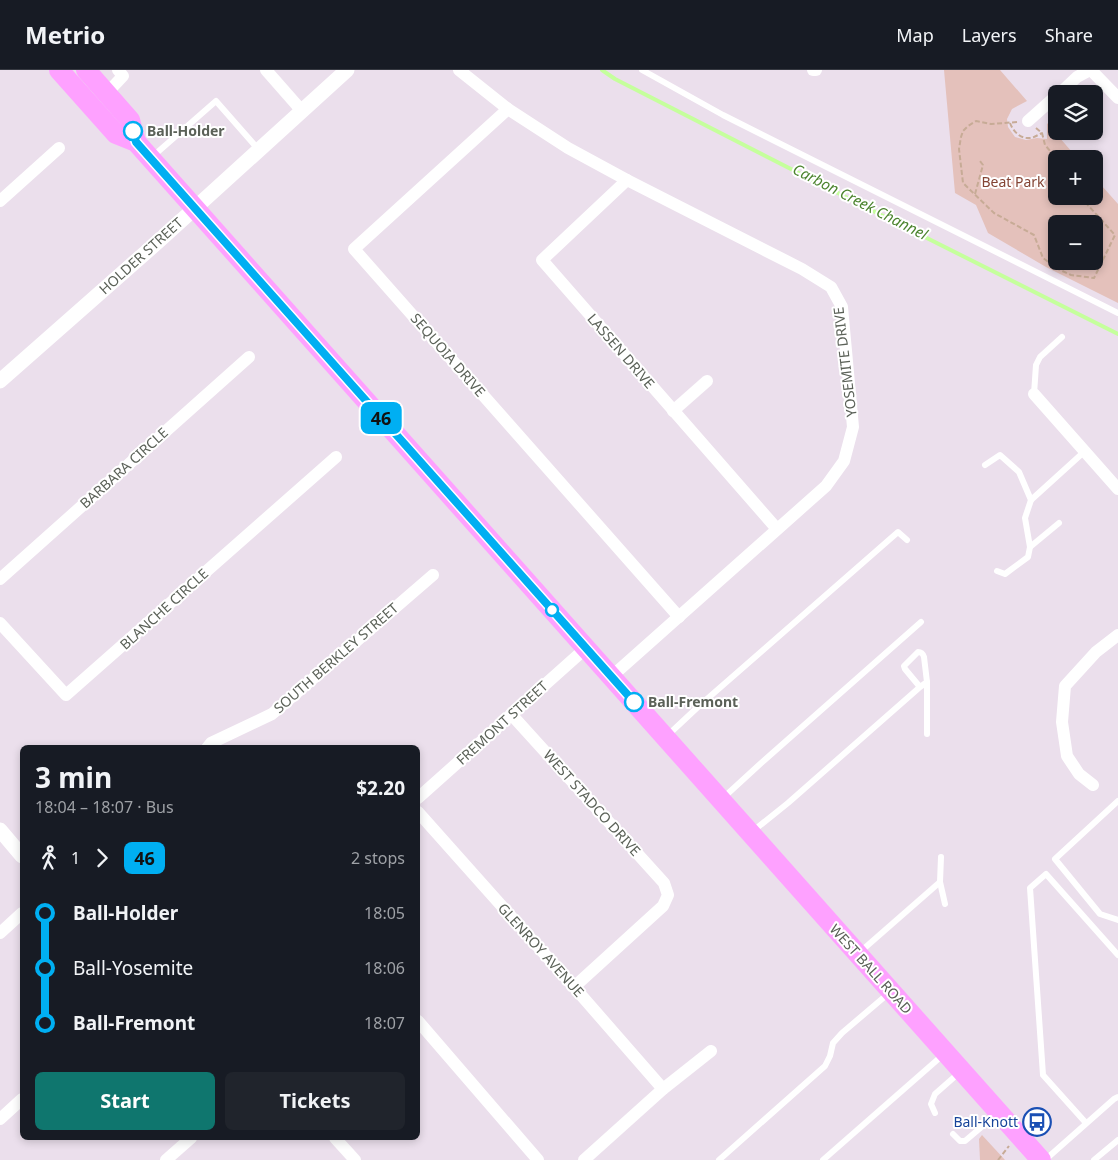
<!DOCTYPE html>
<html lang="en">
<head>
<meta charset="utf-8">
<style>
  :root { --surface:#171b24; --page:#20242c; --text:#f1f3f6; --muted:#9ea1a6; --line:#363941; --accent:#0f766e }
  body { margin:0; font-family:"Noto Sans",sans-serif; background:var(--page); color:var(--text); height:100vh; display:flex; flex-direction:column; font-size:19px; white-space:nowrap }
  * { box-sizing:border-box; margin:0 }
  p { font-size:16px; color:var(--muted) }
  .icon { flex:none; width:28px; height:28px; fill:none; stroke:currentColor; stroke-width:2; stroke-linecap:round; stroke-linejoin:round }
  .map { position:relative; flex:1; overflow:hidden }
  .details { position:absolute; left:20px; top:675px; width:400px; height:395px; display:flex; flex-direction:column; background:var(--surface); border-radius:8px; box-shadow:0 2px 8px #0003 }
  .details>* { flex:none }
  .badge { padding:0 10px; border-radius:8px; font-size:18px; line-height:32px }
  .controls { position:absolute; left:1048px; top:15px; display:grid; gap:10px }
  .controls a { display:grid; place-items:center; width:55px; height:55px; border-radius:8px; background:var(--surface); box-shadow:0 2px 8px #0003; font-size:25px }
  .map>.badge { position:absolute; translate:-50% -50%; box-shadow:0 0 0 2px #fff }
  .legs { display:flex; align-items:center; gap:8px; height:55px; padding:0 15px; font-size:16px }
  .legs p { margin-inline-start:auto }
  .headline { display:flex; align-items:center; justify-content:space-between; height:85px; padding:0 15px }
  h1 { font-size:28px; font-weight:700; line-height:38px }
  .cta { display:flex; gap:10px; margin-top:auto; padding:10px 15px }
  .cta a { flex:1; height:58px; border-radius:8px; background:var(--accent); color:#fff; font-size:20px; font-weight:700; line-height:58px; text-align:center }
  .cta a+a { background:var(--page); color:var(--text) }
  ul { padding:0 15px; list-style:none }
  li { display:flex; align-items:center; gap:18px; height:55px; font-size:19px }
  li i { display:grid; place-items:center; width:8px; height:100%; margin:0 6px; background:currentColor }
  li i::after { content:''; width:12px; height:12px; margin:-6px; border:4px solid; border-radius:50%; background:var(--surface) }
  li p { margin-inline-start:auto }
  li:first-child i { background:linear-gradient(#0000 50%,currentColor 0) }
  li:last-child i { background:linear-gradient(currentColor 50%,#0000 0) }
  header { display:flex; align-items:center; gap:30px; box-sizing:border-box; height:70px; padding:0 25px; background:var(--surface); border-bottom:1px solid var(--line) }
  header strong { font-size:24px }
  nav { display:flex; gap:28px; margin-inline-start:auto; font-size:18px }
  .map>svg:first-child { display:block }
  .green { fill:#e4c1bb; fill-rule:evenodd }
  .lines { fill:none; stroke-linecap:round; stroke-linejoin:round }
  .stream { stroke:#c5ff9c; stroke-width:4 }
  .path { stroke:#c7ab96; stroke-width:2; stroke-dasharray:5 2.5; stroke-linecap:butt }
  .service { stroke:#fff; stroke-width:6 }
  .minor { stroke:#fff; stroke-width:12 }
  .tertiary { stroke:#fff; stroke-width:15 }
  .primary { stroke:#fea1ff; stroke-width:20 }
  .line-1-casing { stroke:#fff; stroke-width:11 }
  .line-1 { stroke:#00aff2; stroke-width:8 }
  .stop-1-dot { fill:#fff; stroke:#00aff2; stroke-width:2.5 }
  .labels { text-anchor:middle; stroke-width:4; stroke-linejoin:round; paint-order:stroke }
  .stop-label { font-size:14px; font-weight:bold; fill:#5b6158; stroke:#fff; text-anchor:start }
  .park-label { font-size:14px; fill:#844434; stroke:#fff }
  .street-label { font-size:14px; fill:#5b6158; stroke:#fff }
  .transit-label { font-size:14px; fill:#164399; stroke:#fff; text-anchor:end }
  .water-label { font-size:15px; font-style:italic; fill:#4c842f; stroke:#fff }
</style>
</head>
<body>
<header>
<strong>Metrio</strong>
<nav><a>Map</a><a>Layers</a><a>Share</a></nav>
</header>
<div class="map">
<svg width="1118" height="1090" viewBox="0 0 1118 1090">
  <rect width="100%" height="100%" fill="#ebdfec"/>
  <g class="green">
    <path d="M944,0h56l27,31 -15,8 -5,10 1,8 7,10 11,3 11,-2 10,1v-16l31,36h-22v37h38v-19l24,27v99l-72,-36 -58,-34 -12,-28 -21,-12zM1056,154h38v37h-38z"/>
    <path d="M982,1065l23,25h-25l-1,-21z"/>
  </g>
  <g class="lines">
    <path class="stream" d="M602,0l13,9 270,138 233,117"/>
    <g class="path">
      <path d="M1017,52l-26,2 -15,-3 -8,5 -5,5 -2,6 -2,12 4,34 31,30 40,22 9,23 15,11 13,6 23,3 21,-43 -29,-32 -2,-7"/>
      <path d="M1010,53c3,8 10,16 20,15 3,0 8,-3 12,-5"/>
      <path d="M1036,58l6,5 3,12 12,14"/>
      <path d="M975,124l8,-29 -3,-4"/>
      <path d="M998,1090l11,-14"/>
    </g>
    <g class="service">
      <path d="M642,0l81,45 395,198"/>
      <path d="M152,87l64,-56 43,49"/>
      <path d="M1034,324l2,-29 4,-8 22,-20"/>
      <path d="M985,395l15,-10 19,17 12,28 54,-49"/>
      <path d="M1031,430l-6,18 5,29 29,-24"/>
      <path d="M997,501l8,3 23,-17 2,-10"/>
      <path d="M927,664v-52"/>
      <path d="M668,665l31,-29 199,-174 9,8"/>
      <path d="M723,728l36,-33 162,-143"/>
      <path d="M1118,731l-63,58 45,55 18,6"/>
      <path d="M753,761l35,-28 132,-116 7,-5 -3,-25c-1,-3 -2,-5 -6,-5l-14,14 1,3 15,18"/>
      <path d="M940,812l5,22"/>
      <path d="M860,882l80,-70 1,-25"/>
      <path d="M935,1043l-4,-9 4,-10 25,-22"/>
      <path d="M1086,1053l-43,-48 -13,-187 16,-14 72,81"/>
      <path d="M953,1064l7,7h5l33,-28"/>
      <path d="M719,1090l106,-94 5,-10 3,-13 9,-10 47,-40"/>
      <path d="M823,1090l121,-106"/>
      <path d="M1045,1090l69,-61 4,-2"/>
      <path d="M1094,1090l24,-20"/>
    </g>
    <g class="minor">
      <path d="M266,0l36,41"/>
      <path d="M459,0l49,39 60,39 59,32 175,89 29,18 11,20 11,120 -9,34 -18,25 -215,191"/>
      <path d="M813,0h3"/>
      <path d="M1091,0l27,28"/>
      <path d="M107,23l16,-17 -5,-6"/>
      <path d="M1059,24l18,-17 13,-7"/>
      <path d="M508,39l-154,140 325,368"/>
      <path d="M1028,51l28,-25"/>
      <path d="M627,110l-85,80 235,269"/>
      <path d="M0,131l59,-53"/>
      <path d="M1034,324l84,95"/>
      <path d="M673,341l34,-30"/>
      <path d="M0,509l249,-222"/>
      <path d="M0,553l66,72 270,-238"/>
      <path d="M511,644l153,169 4,12 -5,11 -89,81"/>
      <path d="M207,678l4,-5 61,-29 161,-139"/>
      <path d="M1093,715l-14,-11 -12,-18 -5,-34 3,-36 31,-34 22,-17"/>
      <path d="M418,728l168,-150"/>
      <path d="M418,742l156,175 89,102"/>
      <path d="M0,863l22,-20"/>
      <path d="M418,951l120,139"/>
      <path d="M0,1049l22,-20"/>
      <path d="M335,1068l20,22"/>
      <path d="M166,1090l25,-22"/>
      <path d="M584,1090l79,-71 48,-38"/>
    </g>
    <g class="tertiary">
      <path d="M0,311l161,-142 186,-169"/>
      <path d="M0,760l22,26"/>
    </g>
    <g class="primary">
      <path d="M59,0l57,64 20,8 905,1018"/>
      <path d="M86,0l44,50 6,22"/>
    </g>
  </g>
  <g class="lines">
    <defs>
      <path id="line-1" d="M133,61l3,11 498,560"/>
    </defs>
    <use href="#line-1" class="line-1-casing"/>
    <use href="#line-1" class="line-1"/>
  </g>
  <defs>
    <symbol id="bus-ring" viewBox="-11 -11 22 22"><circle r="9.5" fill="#fff" stroke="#1a4fb4" stroke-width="1.5"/><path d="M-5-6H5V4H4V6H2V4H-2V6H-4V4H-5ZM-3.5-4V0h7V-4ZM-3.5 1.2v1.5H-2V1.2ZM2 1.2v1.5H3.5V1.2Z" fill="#1a4fb4"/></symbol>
  </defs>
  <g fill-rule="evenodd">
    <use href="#bus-ring" x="1021" y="1036" width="32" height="32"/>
  </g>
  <g class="stop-1-dot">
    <circle cx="133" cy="61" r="9"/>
    <circle cx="552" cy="540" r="6"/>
    <circle cx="634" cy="632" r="9"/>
  </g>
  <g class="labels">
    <g class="stop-label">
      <text x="147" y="66">Ball-Holder</text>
      <text x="648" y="637">Ball-Fremont</text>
    </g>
    <g class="park-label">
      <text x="1013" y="117">Beat Park</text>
    </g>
    <g class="street-label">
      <text transform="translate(141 186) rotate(-42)" y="5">HOLDER STREET</text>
      <text transform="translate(621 281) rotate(49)" y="5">LASSEN DRIVE</text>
      <text transform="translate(448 285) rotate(49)" y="5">SEQUOIA DRIVE</text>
      <text transform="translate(845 292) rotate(-97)" y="5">YOSEMITE DRIVE</text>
      <text transform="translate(124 398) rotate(-42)" y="5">BARBARA CIRCLE</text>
      <text transform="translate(164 539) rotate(-42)" y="5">BLANCHE CIRCLE</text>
      <text transform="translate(336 588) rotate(-41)" y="5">SOUTH BERKLEY STREET</text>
      <text transform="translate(502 653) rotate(-42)" y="5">FREMONT STREET</text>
      <text transform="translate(592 733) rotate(48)" y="5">WEST STADCO DRIVE</text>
      <text transform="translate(541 880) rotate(48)" y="5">GLENROY AVENUE</text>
      <text transform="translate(871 899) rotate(48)" y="5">WEST BALL ROAD</text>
    </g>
    <g class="transit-label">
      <text x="1018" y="1057">Ball-Knott</text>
    </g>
    <g class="water-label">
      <text transform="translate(860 132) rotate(27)" y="5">Carbon Creek Channel</text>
    </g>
  </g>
</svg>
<div class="controls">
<a><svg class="icon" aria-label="layers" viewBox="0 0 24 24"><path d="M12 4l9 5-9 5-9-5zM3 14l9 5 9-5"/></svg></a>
<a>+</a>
<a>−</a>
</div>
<b class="badge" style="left:381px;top:348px;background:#00aff2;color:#111">46</b>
<section class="details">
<div class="headline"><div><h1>3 min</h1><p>18:04 – 18:07 · Bus</p></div><b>$2.20</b></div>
<div class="legs"><svg class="icon" aria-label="walk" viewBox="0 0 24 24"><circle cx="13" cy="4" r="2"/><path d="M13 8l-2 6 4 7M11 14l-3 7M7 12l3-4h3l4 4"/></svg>1<svg class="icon" aria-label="forward" viewBox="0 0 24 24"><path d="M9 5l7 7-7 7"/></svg><b class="badge" style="background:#00aff2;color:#111">46</b><p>2 stops</p></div>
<ul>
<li><i style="color:#00aff2"></i><b>Ball-Holder</b><p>18:05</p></li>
<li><i style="color:#00aff2"></i><span>Ball-Yosemite</span><p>18:06</p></li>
<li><i style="color:#00aff2"></i><b>Ball-Fremont</b><p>18:07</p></li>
</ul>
<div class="cta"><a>Start</a><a>Tickets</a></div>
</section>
</div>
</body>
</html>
